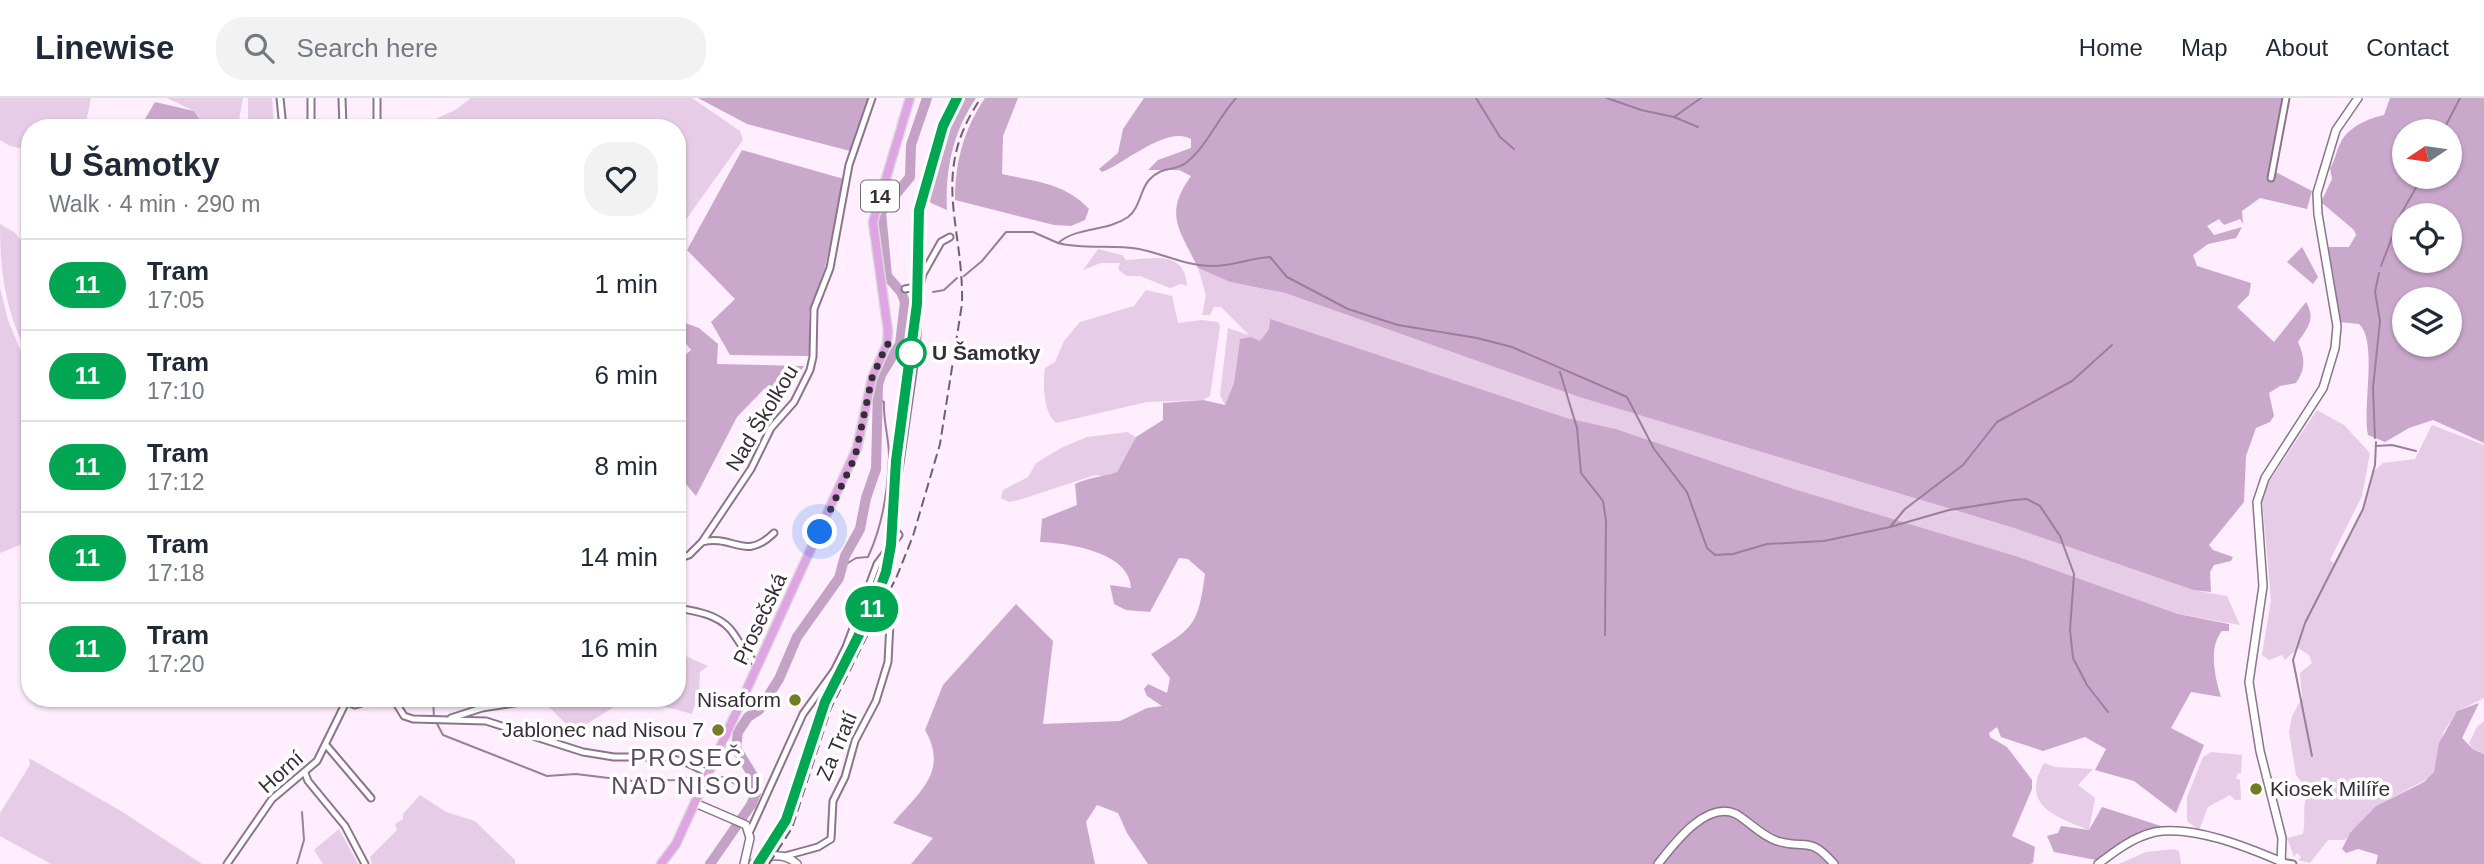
<!DOCTYPE html>
<html lang="en">
<head>
<meta charset="utf-8">
<style>
  :root { --surface:#fff; --page:#f2f2f3; --text:#1f2937; --muted:#747a83; --line:#e0e1e3 }
  body { margin:0; font-family:Helvetica,sans-serif; background:var(--page); color:var(--text); height:100vh; display:flex; flex-direction:column; font-size:26px; white-space:nowrap }
  * { box-sizing:border-box; margin:0 }
  p { font-size:23px; color:var(--muted) }
  .icon { flex:none; width:38px; height:38px; fill:none; stroke:currentColor; stroke-width:2; stroke-linecap:round; stroke-linejoin:round }
  .map { position:relative; flex:1; overflow:hidden }
  .details { position:absolute; left:21px; top:21px; width:665px; height:588px; display:flex; flex-direction:column; background:var(--surface); border-radius:28px; box-shadow:0 2px 5px #0004 }
  .details>* { flex:none }
  .badge { padding:0 14px; border-radius:23px; font-size:24px; line-height:46px }
  .needle { width:46px; rotate:257deg }
  .controls { position:absolute; left:2392px; top:21px; display:grid; gap:14px }
  .controls a { display:grid; place-items:center; width:70px; height:70px; border-radius:50%; background:var(--surface); box-shadow:0 2px 5px #0004; font-size:35px }
  .you { position:absolute; width:35px; height:35px; margin:-18px; border:5px solid #fff; border-radius:50%; background:#1a73e8; box-shadow:0 0 0 10px #1a73e833 }
  .map>.badge { position:absolute; translate:-50% -50%; box-shadow:0 0 0 4px #fff }
  .round { display:grid; place-items:center; flex:none; width:74px; height:74px; border-radius:28px; background:var(--page) }
  .headline { display:flex; align-items:center; justify-content:space-between; height:119px; padding:0 28px }
  h1 { font-size:33px; font-weight:600; line-height:52px }
  ul { padding:0; list-style:none }
  li { display:flex; align-items:center; gap:21px; height:91px; padding:0 28px; border-top:2px solid var(--line) }
  li div { flex:1 }
  li b { display:block; font-size:26px }
  li em { font-style:normal }
  li .badge { min-width:77px; font-weight:700; text-align:center }
  header { display:flex; align-items:center; gap:42px; box-sizing:border-box; height:98px; padding:0 35px; background:var(--surface); border-bottom:2px solid var(--line) }
  header strong { font-size:33px }
  nav { display:flex; gap:38px; margin-inline-start:auto; font-size:24px }
  .search { width:490px; height:63px; background:var(--page); display:flex; align-items:center; gap:18px; box-sizing:border-box; padding:0 24px; border-radius:28px; color:var(--muted); font-size:26px }
  .map>svg:first-child { display:block }
  .green { fill:#e7cce8 }
  .forest { fill:#caa8cc; fill-rule:evenodd }
  .lines { fill:none; stroke-linecap:round; stroke-linejoin:round }
  .stream { stroke:#9a7f9b; stroke-width:2 }
  .river { stroke:#c4a2c6; stroke-width:10 }
  .street-casing { stroke:#8b748c; stroke-width:9 }
  .secondary-casing { stroke:#8b748c; stroke-width:10 }
  .primary-casing { stroke:#dbd9db; stroke-width:11 }
  .street { stroke:#fff; stroke-width:5 }
  .secondary { stroke:#fff; stroke-width:7 }
  .primary { stroke:#dfa5e3; stroke-width:8 }
  .tram { stroke:#6d626e; stroke-width:2 }
  .rail { stroke:#6d626e; stroke-width:2; stroke-dasharray:10 5; stroke-linecap:butt }
  .line-casing { stroke:#fff; stroke-width:16 }
  .line { stroke:#00a651; stroke-width:10 }
  .walk { stroke:#372d38; stroke-width:7; stroke-dasharray:0 12.6 }
  .stop-dot { fill:#fff; stroke:#00a651; stroke-width:3.5 }
  .poi-dot { fill:#737b25; stroke:#fff; stroke-width:2.5 }
  .labels { text-anchor:middle; stroke-width:7; stroke-linejoin:round; paint-order:stroke }
  .shield { fill:#fff; stroke:#736c74; stroke-width:2 }
  .shield-label { font-size:19px; font-weight:bold; fill:#372d38 }
  .stop-label { font-size:21px; font-weight:bold; fill:#372d38; stroke:#fff; text-anchor:start }
  .street-label { font-size:21px; fill:#372d38; stroke:#fff }
  .poi-label { font-size:21px; fill:#372d38; stroke:#fff; text-anchor:end }
  .quarter-label { font-size:24px; letter-spacing:2px; fill:#5e4960; stroke:#fff }
</style>
</head>
<body>
<header>
<strong>Linewise</strong>
<div class="search"><svg class="icon" aria-label="search" viewBox="0 0 24 24"><circle cx="10" cy="10" r="6"/><path d="M15 15l6 6"/></svg>Search here</div>
<nav><a>Home</a><a>Map</a><a>About</a><a>Contact</a></nav>
</header>
<div class="map">
<svg width="2484" height="766" viewBox="0 0 2484 766">
  <rect width="100%" height="100%" fill="#feeefe"/>
  <g class="green">
    <path d="M0,0h91l-6,30h-55v22l-20,-4 -10,-6z"/>
    <path d="M167,0h76l-4,22 -22,1 2,7h-20l3,-5 -8,-12z"/>
    <path d="M248,0h24l2,29 -23,-1 -3,-4z"/>
    <path d="M471,0h221l48,33 3,9 -66,92v-104h-261l39,-18z"/>
    <path d="M0,126l14,8 16,19v107c-24,-43 -30,-84 -30,-134z"/>
    <path d="M1098,151l24,6 4,5c25,-1 59,-11 61,26l-6,-2 -11,4 -30,-12h-14l-8,-7 2,-6h-19l-18,7z"/>
    <path d="M1198,170l32,14 55,11 294,104 435,131 179,62 34,6 13,29 -62,-11 -159,-57 -225,-68 -178,-60 -49,-11 -297,-98 -1,9 -9,12 -20,-2 -6,44 -9,22 -5,-10 8,-67 21,7 -28,-28h-7l-4,8h-8l4,-20z"/>
    <path d="M0,190l8,32 22,54v167l-30,12z"/>
    <path d="M1146,192l26,6 6,27 24,-3 16,2 2,5 -10,69 -7,4 -56,2 -91,21c-13,-12 -13,-38 -11,-55l10,-6 9,-21 16,-19 54,-16z"/>
    <path d="M2317,312l27,15 26,28 -8,43 -32,64 4,3 29,-54 11,-38 9,-8 32,-4 17,-34 52,20v253l-27,13 -14,22 -9,39 -5,6 -53,28 -31,34h-17l-18,23 -12,-3 3,-3 -4,-4 -3,4 -7,-19 16,-4c3,-15 -2,-28 6,-43l-13,-16 -7,-43 3,-16 10,-18 -2,-25 12,-10 -3,-8 -11,-7 -13,12 -3,-5 -13,5 -7,-5 9,-55 -9,-102 2,-9z"/>
    <path d="M1127,334l9,5 -19,35 -14,4 -8,-1 -73,24 -13,3 -8,-4 2,-8 25,-13 8,-14 27,-16 24,-10z"/>
    <path d="M677,531l7,7 -3,18 27,12 -8,6 -1,21 -7,21 -33,-9 -19,1 -18,-4 -37,23 -15,3 -22,-22 4,-8h125z"/>
    <path d="M2484,623v33l-10,-4 -5,-7 8,-16z"/>
    <path d="M2211,654l31,3 -1,19 -3,-1 -2,5 4,2 1,20h-6l-5,-5 -22,12 -9,23 -12,-9v-24l16,-40z"/>
    <path d="M29,660l92,53 81,53h-151l-51,-28v-23l30,-48z"/>
    <path d="M2044,665l11,4 38,2 -15,16 17,13 -6,32c-34,-14 -69,-24 -45,-67z"/>
    <path d="M420,697l26,17 29,9 40,39v4h-143l-2,-7 27,-27 -2,-6 8,-5v-5z"/>
    <path d="M339,731l19,35h-35l-9,-14z"/>
    <path d="M2174,751l5,2 2,13h-62l27,-12z"/>
  </g>
  <g class="forest">
    <path d="M698,0h171l-19,53 -103,-27z"/>
    <path d="M962,0h14c-23,34 -31,71 -29,112l-16,-7 -5,-7 21,-69z"/>
    <path d="M985,0h33l-15,38 -1,38c31,7 64,9 87,35l-4,11 -14,6 -17,-1 -99,-25c0,-38 9,-71 30,-102z"/>
    <path d="M1144,0h1138l-12,71 42,22 -5,18 -47,-11 -18,13 1,13 -3,-5 -16,6 -5,-6 -12,7 7,9 28,-8 -6,11 -28,6 -15,11 4,11 54,17 -2,12 -12,12 37,35 32,-40c10,17 2,25 -8,40 7,15 8,27 -2,41l-16,3 -11,7 5,23 -4,6 -14,6 -10,28 -2,46 -35,43 4,5 20,7 -2,4 -17,4 -4,7 1,20 -18,-2 -179,-62 -435,-131 -294,-104 -55,-11 -32,-14c-18,-38 -35,-53 -7,-92l-12,-6h-31l10,-10 33,-12v-9c-24,-14 -67,25 -89,33l-3,-3 19,-16 5,-24z"/>
    <path d="M2390,0h94v345l-51,-23 -24,8 -24,14 -17,-7c-6,-28 10,-94 -9,-111l-20,-2 -12,-75h22l7,-12 -2,-5 -33,-28 11,-23 -2,-11c6,-9 6,-18 11,-26 7,-15 28,-24 43,-27zM2404,33h46v46h-46zM2404,117h46v46h-46zM2404,201h46v46h-46z"/>
    <path d="M155,4l39,9 8,12 -3,5h-55l1,-9z"/>
    <path d="M742,52l102,29 -19,89 -16,45v43l-79,-1 -19,-33 24,-23 -48,-49z"/>
    <path d="M2302,149l16,30 -5,7 -26,-22z"/>
    <path d="M1270,221l297,99 49,11 178,60 225,68 159,57 51,10v7h-7c-14,16 -7,47 -1,66l-30,-5 -20,36 33,17 -28,68 -42,-32 -39,-11 11,-21 -21,-12 -42,14 -42,-14 -4,-10 -8,6 1,4 17,10 25,33v9l-20,47 23,11 -2,16 -3,1h-882l-21,-31 -9,-20 -21,-8 -11,17 9,42h-184l22,-26 -40,-15c26,-31 56,-51 32,-93l18,-45 73,-81 37,37 -10,83 77,-3 27,-13 15,-2 -15,-10 -3,-7 4,-5 19,9 3,-15 -19,-24c43,-26 47,-29 54,-80l-17,-15 -9,-1 -29,54 -24,-2 -12,-6 -4,-19 21,3c-1,-36 -63,-45 -91,-46l2,-23 35,-14 -2,-21c15,-7 27,-7 42,-12l19,-35 27,-17v-17l40,-3 22,5 9,-22 6,-44 11,-2 9,4 9,-12z"/>
    <path d="M677,222l22,8 19,16 -1,20 87,2 -15,23 -24,-1 -28,29 -41,79 -19,-22v-112l14,-12 -14,-18z"/>
    <path d="M2479,605l-17,35 12,12 10,4v110h-108l2,-9 -20,-6 -12,4 -4,-4 8,-16 26,-27 48,-24 10,-10 5,-29 18,-32z"/>
    <path d="M2102,709l62,20 -23,7 -45,26 -42,-8 -7,-16 11,-3 3,-7 28,4z"/>
  </g>
  <g class="lines">
    <g class="stream">
      <path d="M1476,0l24,39 14,12"/>
      <path d="M1607,0l34,12 33,7 27,-19"/>
      <path d="M1674,19l24,10"/>
      <path d="M2443,33l17,-33"/>
      <path d="M1058,145c26,7 54,1 81,6 25,5 47,17 73,17 21,0 38,-8 58,-9l17,20 61,32 50,16 79,13 35,9 115,50 27,52 33,43 20,56 8,7 18,-1 34,-10 57,-3 66,-14 15,-18 58,-44 34,-43 75,-41 40,-36"/>
      <path d="M2381,168l20,-52 21,-37"/>
      <path d="M964,178l18,-15 24,-29h27l25,11c20,-17 49,-11 70,-26 12,-9 12,-27 21,-37 15,-16 25,-7 38,-18 20,-16 31,-44 49,-64"/>
      <path d="M933,194l11,-2 13,-12"/>
      <path d="M1560,274l17,56 4,45 22,28 3,19 -1,115"/>
      <path d="M2375,340l-2,-50 7,-67 -5,-29 4,-19"/>
      <path d="M2376,348l16,-1 24,6"/>
      <path d="M1890,429l59,-17 64,-10 14,-1 13,7 20,30 14,38 -4,56 3,28 14,27 21,27"/>
      <path d="M843,468l13,-8 12,-1c14,-30 20,-67 21,-101 0,-18 -6,-36 -5,-54l-6,-3"/>
      <path d="M433,600l1,20 9,17 104,41 29,-2 57,7 45,-1 27,-6"/>
      <path d="M2312,658l-19,-96 12,-37 58,-114 12,-44 1,-23"/>
      <path d="M710,677l16,3 28,19"/>
      <path d="M297,766l7,-24 -2,-28"/>
    </g>
    <path class="river" d="M710,766l41,-59 5,-12 -1,-14 -19,-31 2,-16 10,-15 11,-7 20,-31 18,-42 42,-59 6,-22 15,-27 6,-31 10,-29 2,-84 3,-10 19,-31 5,-42 -4,-10 -14,-16 -6,-64 29,-35 1,-32 16,-47"/>
    <defs>
      <g id="street">
        <path d="M280,0l3,30"/>
        <path d="M311,0v30"/>
        <path d="M342,0l1,30"/>
        <path d="M377,0v30"/>
        <path d="M2271,80l15,-80"/>
        <path d="M905,191l15,-3"/>
        <path d="M702,444c32,-8 42,20 72,-9"/>
        <path d="M677,461l12,-4 13,-13 49,-73 20,-41 23,-26 16,-32 3,-13 1,-48 16,-41 19,-103 23,-67"/>
        <path d="M677,510c18,3 40,6 53,21 10,12 14,25 28,36"/>
        <path d="M338,600l17,7 24,-7"/>
        <path d="M393,600l11,18 9,3 73,2 97,31 31,5h50l21,5 23,11"/>
        <path d="M451,620l31,-10 65,-10"/>
        <path d="M326,647l45,53"/>
        <path d="M305,675l3,8 37,45 20,38"/>
        <path d="M750,733l53,-117 31,-43 12,-24 31,-83 22,-29 -4,-5 2,-46 19,-133 4,-65 3,-12 18,-32 9,-5"/>
        <path d="M785,758l33,-9 13,-8 2,-38 12,-24 10,-36 21,-40 12,-39 3,-59"/>
        <path d="M2282,764l11,2"/>
        <path d="M227,766l45,-65 45,-38 31,-63"/>
      </g>
      <g id="secondary">
        <path d="M695,705l51,22 4,13 -6,26"/>
        <path d="M753,766c12,-11 33,-11 44,0"/>
        <path d="M1658,766c15,-19 48,-64 78,-50 14,8 24,21 41,27 30,9 32,-6 57,23"/>
        <path d="M2098,766c17,-13 35,-27 57,-32 38,-7 92,15 127,30"/>
        <path d="M2281,766l1,-26 -22,-87 -11,-69 14,-96 -6,-84 8,-24 58,-90 12,-40 2,-22 -19,-112 -1,-21 19,-63 22,-32"/>
      </g>
      <path id="primary" d="M661,766l15,-20 181,-396 15,-70 15,-34 1,-13 -15,-109 37,-124"/>
    </defs>
    <use href="#street" class="street-casing"/>
    <use href="#secondary" class="secondary-casing"/>
    <use href="#primary" class="primary-casing"/>
    <use href="#street" class="street"/>
    <use href="#secondary" class="secondary"/>
    <use href="#primary" class="primary"/>
    <path class="tram" d="M758,766l28,-44 39,-118 49,-97 12,-33 5,-27 5,-84 21,-157 2,-94 24,-84 14,-28"/>
    <path class="rail" d="M769,766l23,-36 39,-120 66,-132 16,-40 27,-92 22,-140c2,-80 -33,-130 19,-206"/>
  </g>
  <g class="lines">
    <defs>
      <path id="line" d="M758,766l28,-44 39,-118 49,-97 12,-33 5,-27 5,-84 21,-157 2,-94 24,-84 14,-28"/>
    </defs>
    <use href="#line" class="line-casing"/>
    <use href="#line" class="line"/>
    <path class="walk" d="M820,434l35,-75 17,-79 15,-34 24,9"/>
  </g>
  <circle class="stop-dot" cx="911" cy="255" r="14"/>
  <g class="poi-dot">
    <circle cx="795" cy="602" r="7"/>
    <circle cx="718" cy="632" r="7"/>
    <circle cx="2256" cy="691" r="7"/>
  </g>
  <g class="labels">
    <rect class="shield" x="861" y="82.5" width="38" height="31" rx="5"/>
    <g class="shield-label">
      <text x="880" y="105">14</text>
    </g>
    <g class="stop-label">
      <text x="932" y="262">U Šamotky</text>
    </g>
    <g class="street-label">
      <text transform="translate(762 320) rotate(-59)" y="7">Nad Školkou</text>
      <text transform="translate(760 521) rotate(-65)" y="7">Prosečská</text>
      <text transform="translate(837 648) rotate(-67)" y="7">Za Tratí</text>
      <text transform="translate(281 674) rotate(-42)" y="7">Horní</text>
    </g>
    <g class="poi-label">
      <text x="781" y="609">Nisaform</text>
      <text x="704" y="639">Jablonec nad Nisou 7</text>
      <text x="2270" y="698" text-anchor="start">Kiosek Milíře</text>
    </g>
    <g class="quarter-label">
      <text x="687" y="668">PROSEČ<tspan x="687" dy="28">NAD NISOU</tspan></text>
    </g>
  </g>
</svg>
<div class="controls">
<a><svg class="needle" viewBox="-14 -14 28 28"><path d="M0-13l5 13h-10z" fill="#e53935"/><path d="M0 13l5-13h-10z" fill="#747a83"/></svg></a>
<a><svg class="icon" aria-label="locate" viewBox="0 0 24 24"><circle cx="12" cy="12" r="6"/><path d="M12 2v4M12 18v4M2 12h4M18 12h4"/></svg></a>
<a><svg class="icon" aria-label="layers" viewBox="0 0 24 24"><path d="M12 4l9 5-9 5-9-5zM3 14l9 5 9-5"/></svg></a>
</div>
<div class="you" style="left:820px;top:434px"></div>
<b class="badge" style="left:872px;top:511px;background:#00a651;color:#fff">11</b>
<section class="details">
<div class="headline"><div><h1>U Šamotky</h1><p>Walk · 4 min · 290 m</p></div><a class="round"><svg class="icon" aria-label="heart" viewBox="0 0 24 24"><path d="M12 20l-8-8c-3-5 5-10 8-4 3-6 11-1 8 4z"/></svg></a></div>
<ul>
<li><span class="badge" style="background:#00a651;color:#fff">11</span><div><b>Tram</b><p>17:05</p></div><em>1 min</em></li>
<li><span class="badge" style="background:#00a651;color:#fff">11</span><div><b>Tram</b><p>17:10</p></div><em>6 min</em></li>
<li><span class="badge" style="background:#00a651;color:#fff">11</span><div><b>Tram</b><p>17:12</p></div><em>8 min</em></li>
<li><span class="badge" style="background:#00a651;color:#fff">11</span><div><b>Tram</b><p>17:18</p></div><em>14 min</em></li>
<li><span class="badge" style="background:#00a651;color:#fff">11</span><div><b>Tram</b><p>17:20</p></div><em>16 min</em></li>
</ul>
</section>
</div>
</body>
</html>
